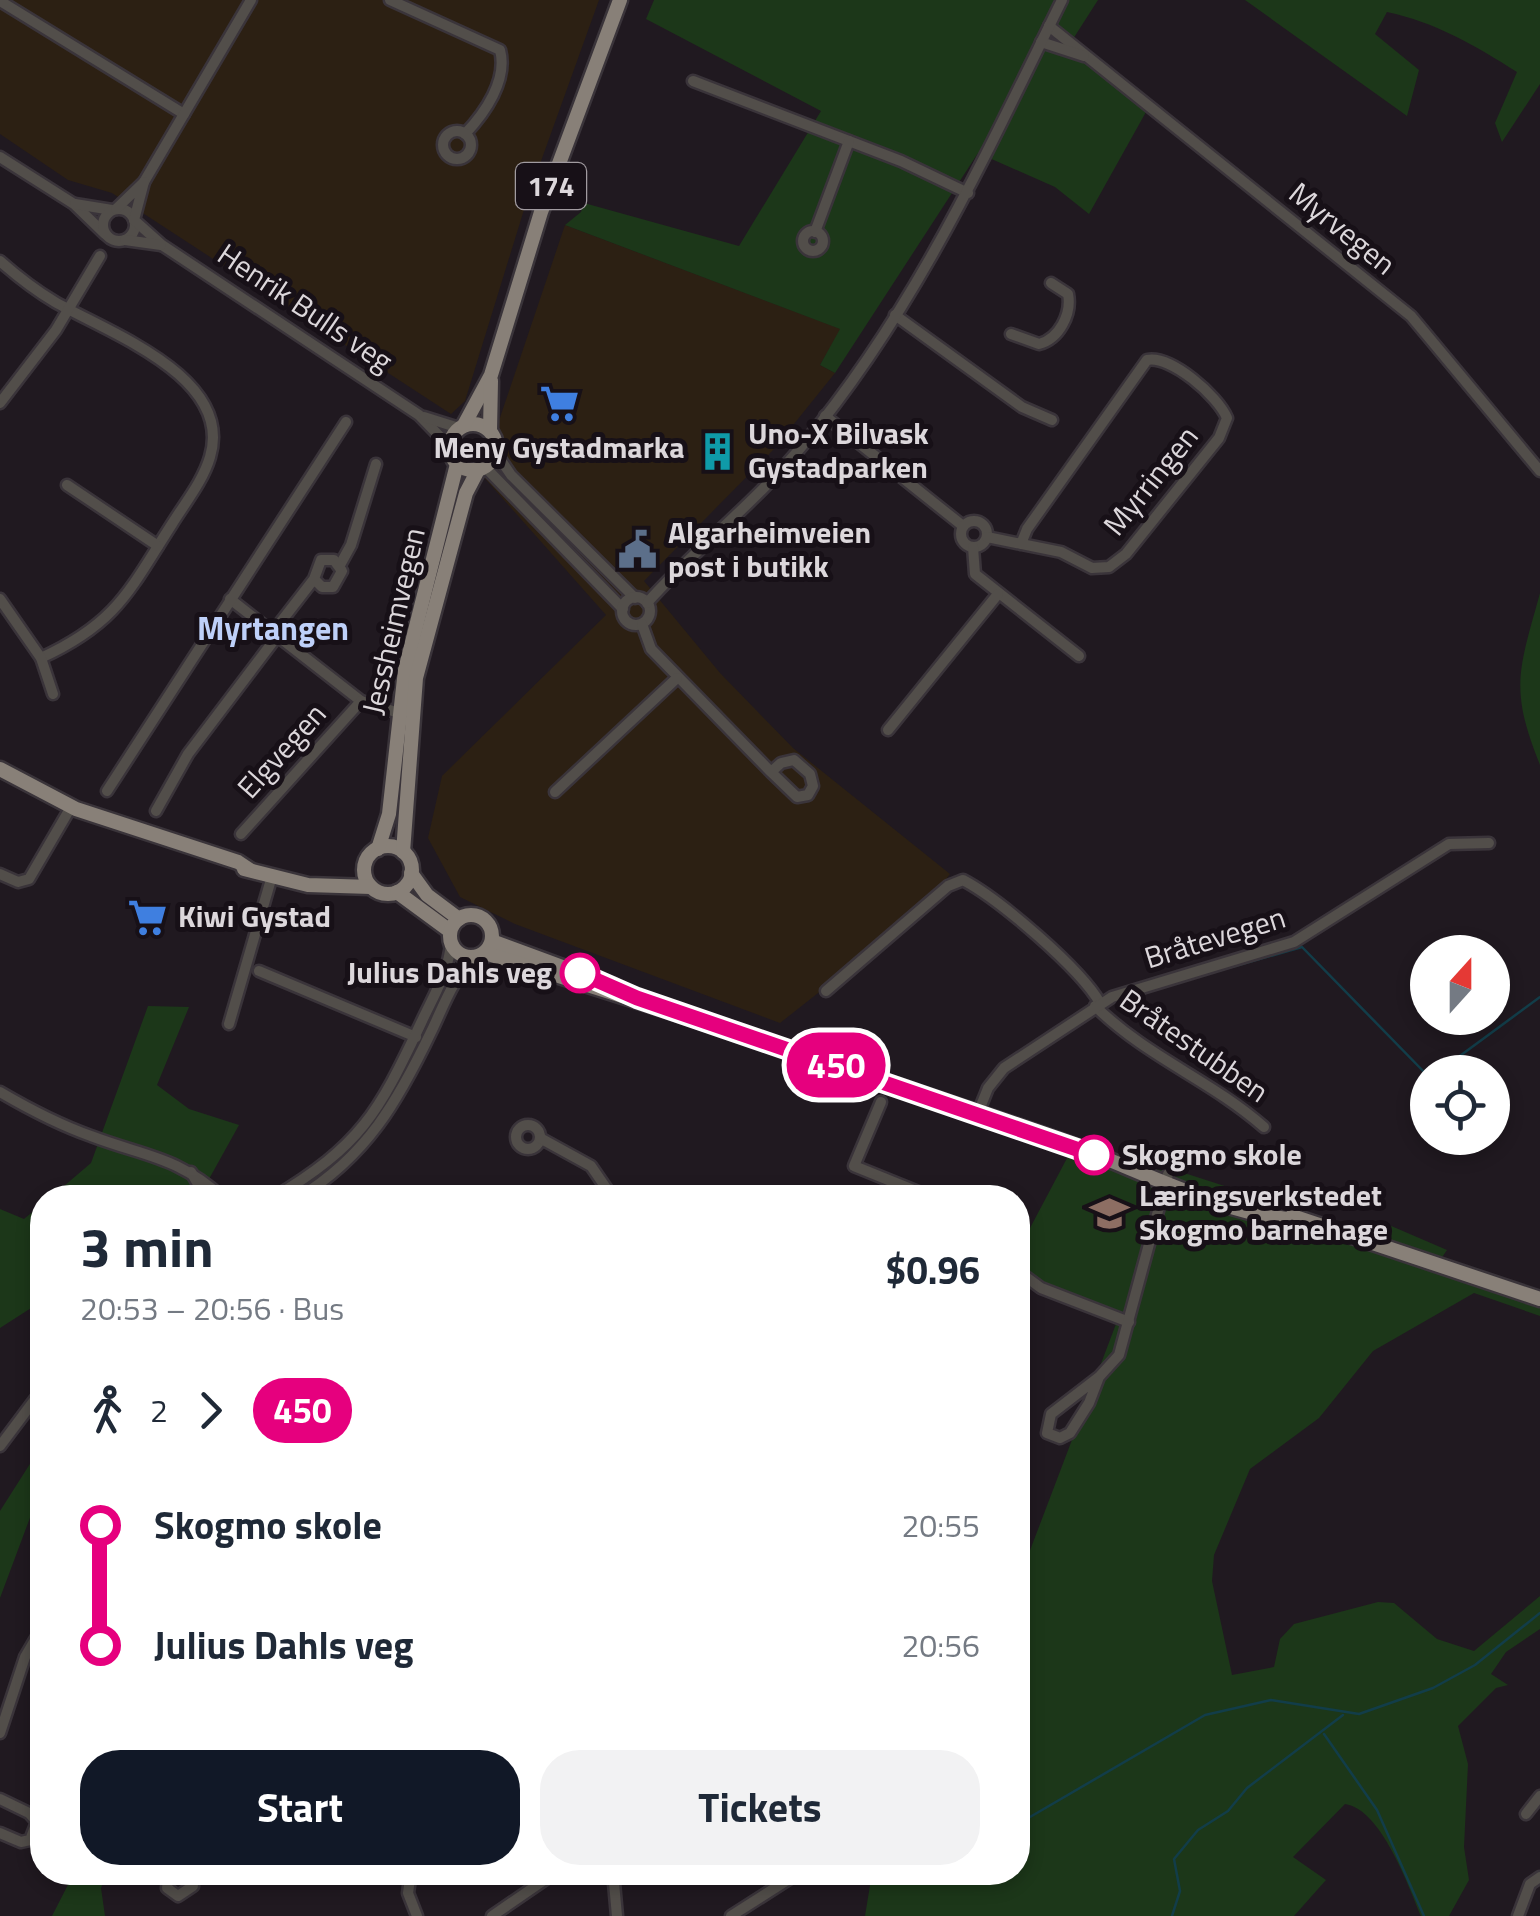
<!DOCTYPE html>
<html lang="en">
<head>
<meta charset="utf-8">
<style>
  :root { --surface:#fff; --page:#f2f2f3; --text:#1f2937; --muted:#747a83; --accent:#111827 }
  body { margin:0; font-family:"Titillium Web",sans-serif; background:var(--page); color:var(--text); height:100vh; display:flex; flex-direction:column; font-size:38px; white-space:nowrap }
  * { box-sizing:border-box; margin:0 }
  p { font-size:32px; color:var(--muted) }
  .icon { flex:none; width:55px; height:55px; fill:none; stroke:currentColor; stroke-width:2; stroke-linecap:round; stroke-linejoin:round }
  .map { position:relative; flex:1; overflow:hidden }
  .side { position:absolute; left:30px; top:1185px; width:1000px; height:700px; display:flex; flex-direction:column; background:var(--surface); border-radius:40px; box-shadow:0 5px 15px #0003 }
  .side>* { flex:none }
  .badge { padding:0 20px; border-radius:32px; font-size:35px; line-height:65px }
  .needle { width:65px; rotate:21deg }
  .fabs { position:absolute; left:1410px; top:935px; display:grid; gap:20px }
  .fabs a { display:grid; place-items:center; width:100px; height:100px; border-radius:50%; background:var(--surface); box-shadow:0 5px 15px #0003; font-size:50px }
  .map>.badge { position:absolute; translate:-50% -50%; box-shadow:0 0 0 5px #fff }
  .legs { display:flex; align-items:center; gap:15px; height:110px; padding:0 50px; font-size:32px }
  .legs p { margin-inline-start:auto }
  .head { display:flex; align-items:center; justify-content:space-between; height:170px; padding:0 50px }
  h1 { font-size:55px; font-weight:700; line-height:75px }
  .action { display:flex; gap:20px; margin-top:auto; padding:20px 50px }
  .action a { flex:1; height:115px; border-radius:40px; background:var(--accent); color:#fff; font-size:40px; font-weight:700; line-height:115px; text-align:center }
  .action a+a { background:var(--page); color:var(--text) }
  ul { padding:0 50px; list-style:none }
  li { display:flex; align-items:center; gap:35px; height:120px; font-size:38px }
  li i { display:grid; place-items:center; width:15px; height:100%; margin:0 12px; background:currentColor }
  li i::after { content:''; width:25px; height:25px; margin:-12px; border:8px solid; border-radius:50%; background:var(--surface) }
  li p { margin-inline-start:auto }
  li:first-child i { background:linear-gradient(#0000 50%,currentColor 0) }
  li:last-child i { background:linear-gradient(currentColor 50%,#0000 0) }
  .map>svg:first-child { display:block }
  .industrial { fill:#2c2013 }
  .green { fill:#1c3719 }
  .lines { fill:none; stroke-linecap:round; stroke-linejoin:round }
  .stream { stroke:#123d49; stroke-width:2.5 }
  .minor-casing { stroke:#3a343a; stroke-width:15 }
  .major-casing { stroke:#3a343a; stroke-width:19 }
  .minor { stroke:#524e4a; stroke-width:10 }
  .major { stroke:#888078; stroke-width:14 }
  .line-1-casing { stroke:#fff; stroke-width:22 }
  .line-1 { stroke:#e6007e; stroke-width:15 }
  .stop-1-dot { fill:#fff; stroke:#e6007e; stroke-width:5 }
  .labels { text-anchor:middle; stroke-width:10; stroke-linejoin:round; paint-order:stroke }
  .shield { fill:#171017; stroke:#a19ba0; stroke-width:2.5 }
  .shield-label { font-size:28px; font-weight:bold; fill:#dcd7db }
  .street-label { font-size:30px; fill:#dcd7db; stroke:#171017 }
  .poi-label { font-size:30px; font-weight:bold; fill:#dcd7db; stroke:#171017; text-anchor:start }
  .stop-label { font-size:30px; font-weight:bold; fill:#dcd7db; stroke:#171017; text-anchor:end }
  .neighbourhood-label { font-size:32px; font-weight:bold; fill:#bed0f9; stroke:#171017 }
</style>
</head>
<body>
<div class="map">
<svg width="1540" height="1916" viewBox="0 0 1540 1916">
  <rect width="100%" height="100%" fill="#201920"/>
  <g class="industrial">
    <path d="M0,0h599l-72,200 -62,201 -14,13 -339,-221 -44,-13 -68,-46z"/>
    <path d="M565,225l276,104 -21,36 15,8 -62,77 -129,131 76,92 73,75 157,126 -29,38 -141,111 -265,-99 -55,-27 -32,-59 14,-62 164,-161 -125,-141z"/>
  </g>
  <g class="green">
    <path d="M654,0h444l-25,39 31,36 42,37 -57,102 -34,-27 -77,-34 -143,220 -15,-8 20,-36 -275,-104 16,-13 3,-9 155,43 82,-135 -175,-92z"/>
    <path d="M1245,0h295v84l-38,58 -7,-19 22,-51c-41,-26 -82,-50 -130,-60l-12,22 44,36 -12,46z"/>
    <path d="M1540,593v172c-31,-77 -21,-95 0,-172z"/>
    <path d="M148,1006l41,1 -32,78 32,24 50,16 -40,72 -149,1 41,-35z"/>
    <path d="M1074,1145l101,25 201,65 6,-13 65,28 -9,13 102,35v18l-66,-23 -101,58 -54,67 -69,51 -36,86 -2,26 20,94 42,-8 6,-28 14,-15 84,-22 16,1 43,36 37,12 66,-55v33l-34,23 -15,22 17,11 -12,3 -38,38 10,38 -4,83 5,33 -20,36h-28c-13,-31 -40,-107 -76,-112l-52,53 33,23 -32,36h-429l7,-43 146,-1v-290l98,-258 -81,-36 -14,-43z"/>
    <path d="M42,1204v97l-42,27v-119l24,10z"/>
    <path d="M42,1445v51l-11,19 -31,83v-87z"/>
    <path d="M74,1873h33l-6,15 4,28h-53z"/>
  </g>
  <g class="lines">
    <g class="stream">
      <path d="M1161,987l141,-40 126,129"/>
      <path d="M1438,1072l102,-75"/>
      <path d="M1324,1734l53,76 47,106"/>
      <path d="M1018,1824l187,-109 66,-15 88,14 74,-26 42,-23 65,-52"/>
      <path d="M1172,1916l8,-25 -6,-32 24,-29 30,-19 19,-23 96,-73"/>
    </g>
    <defs>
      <g id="minor">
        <path d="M390,0l110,50c8,30 -15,63 -35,84"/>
        <path d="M0,1l184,113"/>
        <path d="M1049,26l362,290 129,155"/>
        <path d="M1041,42l43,14"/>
        <path d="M693,81l208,80 67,32"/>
        <circle cx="457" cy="145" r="14"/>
        <path d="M0,157l74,47 31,30"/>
        <path d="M144,182l107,-182"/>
        <path d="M75,204l37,6"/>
        <circle cx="119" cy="225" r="16"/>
        <path d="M116,209l28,-27 -10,38 28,25 257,170 31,32"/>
        <circle cx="813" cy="241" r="10"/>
        <path d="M815,232l34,-91"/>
        <path d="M125,240l36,5"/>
        <path d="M0,261c17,15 35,29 55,41 54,31 179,75 155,155 -7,24 -25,46 -38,67 -43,67 -55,99 -131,134"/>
        <path d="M895,315l127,92 30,13"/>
        <path d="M1011,334l28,10c20,-5 33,-30 29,-50l-17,-11"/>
        <path d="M0,403l56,-73 44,-74"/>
        <path d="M825,416l138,110"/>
        <path d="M424,417l35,11"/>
        <path d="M496,453l15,22 124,123"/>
        <path d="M485,467l138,142"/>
        <path d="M67,485l91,61"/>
        <circle cx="974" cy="534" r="13"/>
        <path d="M987,537l74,15 31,16 17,-1 17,-13 93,-116 8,-20c-9,-22 -56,-63 -80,-58l-120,169 -6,15"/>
        <path d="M973,547l2,27 104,82"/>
        <path d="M340,565l11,-20 25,-81"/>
        <circle cx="636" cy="611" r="14"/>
        <path d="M0,599l41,59 12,36"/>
        <path d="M230,599l131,102 38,12"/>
        <path d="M647,603c49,-55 109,-101 155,-157 113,-135 183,-290 260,-446"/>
        <path d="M642,624l9,25 120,123 10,-9 13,-3 16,14 3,12 -5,9 -11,2 -26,-25"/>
        <path d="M273,632l41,-53 7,-19h13l8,11 -9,16h-11l-8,-8"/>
        <path d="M888,730l110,-136"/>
        <path d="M107,791l239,-369"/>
        <path d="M555,792l122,-114"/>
        <path d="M156,811l32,-57 90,-119"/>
        <path d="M241,834l120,-133"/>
        <path d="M0,874l18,8 11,-3 42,-72"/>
        <path d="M259,971l157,66"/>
        <path d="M826,991l122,-105 15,-6c36,19 117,88 137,123"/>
        <path d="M1095,1006c53,52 114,73 169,121"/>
        <path d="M229,1024l43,-148"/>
        <path d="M0,1092c29,17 60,33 91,44 55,21 86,20 132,62"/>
        <path d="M881,1102l-27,64 79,32"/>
        <path d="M978,1113l10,-25 16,-20 108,-71 182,-55 155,-98 40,-1"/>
        <circle cx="528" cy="1137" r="12"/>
        <path d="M540,1138l51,28 22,32"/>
        <path d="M191,1172l15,26"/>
        <path d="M273,1198c88,-53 105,-84 148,-175 12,-26 28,-52 30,-80"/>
        <path d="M298,1198c69,-42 100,-97 134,-168 12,-25 22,-55 44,-73"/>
        <path d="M1018,1271l23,17 88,34"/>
        <path d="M1099,1377l-10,26 -19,30 -10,5 -13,-5 4,-19 48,-37 20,-22 49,-181"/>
        <path d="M0,1446l42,-56"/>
        <path d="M0,1733l25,-76 17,-29"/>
        <path d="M0,1799l29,14 8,9 -7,18 -9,2 -21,-9"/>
        <path d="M1526,1814l14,-18"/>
        <path d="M169,1872l-2,16 11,8 15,-10 -2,-14"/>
        <path d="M411,1872l-3,21 9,23"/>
        <path d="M613,1872l4,44"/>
        <path d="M492,1916l64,-44"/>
        <path d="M731,1916l69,-44"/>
        <path d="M1518,1916l12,-32 10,-7"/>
      </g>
      <g id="major">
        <circle cx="473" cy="447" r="23"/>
        <path d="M464,425l27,-50 50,-163 79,-212"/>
        <path d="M490,430l1,-49"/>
        <path d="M0,769l76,40 162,53 12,8"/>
        <circle cx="388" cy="870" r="24"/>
        <path d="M378,849l11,-35 16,-144 52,-206"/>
        <path d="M403,852l13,-174 50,-185 12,-23"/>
        <path d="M244,869l64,16 63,2"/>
        <path d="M411,873l16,22 32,24"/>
        <path d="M397,892l53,39"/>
        <circle cx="471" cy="936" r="21"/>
        <path d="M492,941l122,45"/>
        <path d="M485,953c191,59 381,121 570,186 74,25 167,77 244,81"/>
        <path d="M1292,1216l248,83"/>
      </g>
    </defs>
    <use href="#minor" class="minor-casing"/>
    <use href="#major" class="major-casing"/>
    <use href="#minor" class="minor"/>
    <use href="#major" class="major"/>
  </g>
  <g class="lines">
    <defs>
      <path id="line-1" d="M580,973l57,25 457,157"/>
    </defs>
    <use href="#line-1" class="line-1-casing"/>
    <use href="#line-1" class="line-1"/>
  </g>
  <defs>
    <symbol id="supermarket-bare" viewBox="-9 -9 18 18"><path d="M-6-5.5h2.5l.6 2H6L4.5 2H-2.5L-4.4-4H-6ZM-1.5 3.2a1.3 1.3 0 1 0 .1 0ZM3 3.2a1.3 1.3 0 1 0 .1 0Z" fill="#3f7fe0" stroke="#171017" stroke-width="2.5" paint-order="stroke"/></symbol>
    <symbol id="building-bare" viewBox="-9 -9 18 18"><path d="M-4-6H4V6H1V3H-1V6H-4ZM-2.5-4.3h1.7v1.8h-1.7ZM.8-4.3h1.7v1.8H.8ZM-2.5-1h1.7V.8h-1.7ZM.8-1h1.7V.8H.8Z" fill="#0f9aa8" stroke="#171017" stroke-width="2.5" paint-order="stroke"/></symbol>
    <symbol id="civic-bare" viewBox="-9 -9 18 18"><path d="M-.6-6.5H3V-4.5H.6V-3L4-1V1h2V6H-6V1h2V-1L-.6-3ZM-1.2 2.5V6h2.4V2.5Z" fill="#5c6f8a" stroke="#171017" stroke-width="2.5" paint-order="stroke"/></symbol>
    <symbol id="school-bare" viewBox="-9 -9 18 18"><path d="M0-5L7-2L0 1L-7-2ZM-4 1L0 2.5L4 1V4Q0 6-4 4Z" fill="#8d6e63" stroke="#171017" stroke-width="2.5" paint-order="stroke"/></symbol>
  </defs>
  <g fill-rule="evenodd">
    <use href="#supermarket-bare" x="532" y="376" width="55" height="55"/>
    <use href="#building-bare" x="690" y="424" width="55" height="55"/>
    <use href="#civic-bare" x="610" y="522" width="55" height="55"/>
    <use href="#supermarket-bare" x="120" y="890" width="55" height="55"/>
    <use href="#school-bare" x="1082" y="1186" width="55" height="55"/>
  </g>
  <g class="stop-1-dot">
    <circle cx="580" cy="973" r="18"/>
    <circle cx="1094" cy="1155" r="18"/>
  </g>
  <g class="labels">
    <rect class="shield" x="516" y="163" width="70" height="46" rx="8"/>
    <g class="shield-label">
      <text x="551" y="196">174</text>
    </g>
    <g class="street-label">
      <text transform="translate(1342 229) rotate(39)" y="10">Myrvegen</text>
      <text transform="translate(305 308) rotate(34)" y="10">Henrik Bulls veg</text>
      <text transform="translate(1151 481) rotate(-51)" y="10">Myrringen</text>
      <text transform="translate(394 621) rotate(-77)" y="10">Jessheimvegen</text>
      <text transform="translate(282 751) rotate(-48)" y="10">Elgvegen</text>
      <text transform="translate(1215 938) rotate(-17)" y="10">Bråtevegen</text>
      <text transform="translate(1194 1046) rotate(35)" y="10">Bråtestubben</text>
    </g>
    <g class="poi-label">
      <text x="748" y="444">Uno-X Bilvask<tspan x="748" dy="34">Gystadparken</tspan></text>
      <text x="559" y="458" text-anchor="middle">Meny Gystadmarka</text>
      <text x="668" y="543">Algarheimveien<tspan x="668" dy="34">post i butikk</tspan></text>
      <text x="178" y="927">Kiwi Gystad</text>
      <text x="1139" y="1206">Læringsverkstedet<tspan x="1139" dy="34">Skogmo barnehage</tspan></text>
    </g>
    <g class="stop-label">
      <text x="552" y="983">Julius Dahls veg</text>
      <text x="1122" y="1165" text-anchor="start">Skogmo skole</text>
    </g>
    <g class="neighbourhood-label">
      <text x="273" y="640">Myrtangen</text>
    </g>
  </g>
</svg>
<div class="fabs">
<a><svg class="needle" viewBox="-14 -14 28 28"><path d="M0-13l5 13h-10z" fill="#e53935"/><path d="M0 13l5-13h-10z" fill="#747a83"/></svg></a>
<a><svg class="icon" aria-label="locate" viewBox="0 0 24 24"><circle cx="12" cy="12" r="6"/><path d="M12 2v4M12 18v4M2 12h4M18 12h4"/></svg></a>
</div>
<b class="badge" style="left:836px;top:1065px;background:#e6007e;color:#fff">450</b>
<section class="side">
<div class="head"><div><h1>3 min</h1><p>20:53 – 20:56 · Bus</p></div><b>$0.96</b></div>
<div class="legs"><svg class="icon" aria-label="walk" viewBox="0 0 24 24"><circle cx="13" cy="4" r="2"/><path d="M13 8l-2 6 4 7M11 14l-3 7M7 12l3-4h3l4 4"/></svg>2<svg class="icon" aria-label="forward" viewBox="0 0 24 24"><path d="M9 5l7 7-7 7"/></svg><b class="badge" style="background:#e6007e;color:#fff">450</b></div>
<ul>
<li><i style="color:#e6007e"></i><b>Skogmo skole</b><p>20:55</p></li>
<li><i style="color:#e6007e"></i><b>Julius Dahls veg</b><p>20:56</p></li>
</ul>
<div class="action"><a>Start</a><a>Tickets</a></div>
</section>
</div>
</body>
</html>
